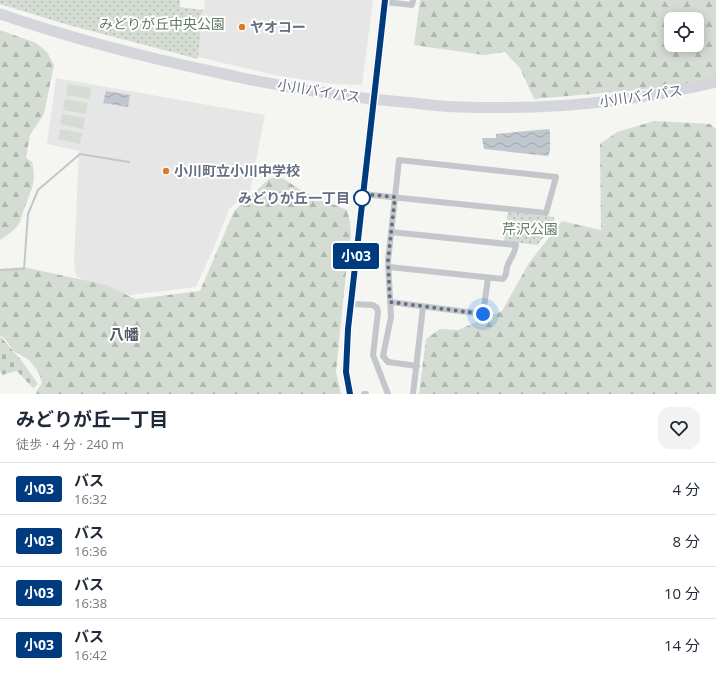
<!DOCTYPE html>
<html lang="ja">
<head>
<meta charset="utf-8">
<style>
  :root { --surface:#fff; --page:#f2f2f3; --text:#1f2937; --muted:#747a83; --line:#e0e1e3 }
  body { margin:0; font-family:"Open Sans","Noto Sans JP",sans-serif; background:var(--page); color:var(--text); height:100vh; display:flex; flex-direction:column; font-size:15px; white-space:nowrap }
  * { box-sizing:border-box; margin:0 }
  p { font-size:13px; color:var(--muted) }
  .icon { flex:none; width:22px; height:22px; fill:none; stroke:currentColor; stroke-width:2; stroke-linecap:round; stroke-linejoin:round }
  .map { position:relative; height:394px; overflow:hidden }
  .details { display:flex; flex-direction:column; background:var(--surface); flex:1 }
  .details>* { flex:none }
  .badge { padding:0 8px; border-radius:3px; font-size:14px; line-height:26px }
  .controls { position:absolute; left:664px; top:12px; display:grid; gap:8px }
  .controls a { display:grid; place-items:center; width:40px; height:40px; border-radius:8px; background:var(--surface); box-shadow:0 2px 10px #0003; font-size:20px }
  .you { position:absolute; width:20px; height:20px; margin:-10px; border:3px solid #fff; border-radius:50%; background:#1a73e8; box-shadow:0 0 0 6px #1a73e833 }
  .map>.badge { position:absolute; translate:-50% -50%; box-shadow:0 0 0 2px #fff }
  .round { display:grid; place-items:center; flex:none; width:42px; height:42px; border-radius:12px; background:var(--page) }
  .overview { display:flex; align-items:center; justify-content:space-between; height:68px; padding:0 16px }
  h1 { font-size:19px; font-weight:700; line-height:30px }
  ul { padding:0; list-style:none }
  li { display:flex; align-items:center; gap:12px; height:52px; padding:0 16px; border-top:1px solid var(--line) }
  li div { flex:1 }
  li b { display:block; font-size:15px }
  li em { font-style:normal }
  li .badge { min-width:44px; font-weight:700; text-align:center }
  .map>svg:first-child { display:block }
  .built { fill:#e5e6e5 }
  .grass { fill:url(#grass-dots) }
  .forest { fill:url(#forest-firs); fill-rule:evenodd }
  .cemetery { fill:url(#cemetery-stones) }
  .garden { fill:#d5dcd3 }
  .water { fill:url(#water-waves) }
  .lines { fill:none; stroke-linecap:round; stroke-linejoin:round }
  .stream { stroke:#c0c7ce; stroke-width:2 }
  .street { stroke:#c3c6ca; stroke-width:6 }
  .secondary { stroke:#d4d6dc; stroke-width:9 }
  .highway { stroke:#d4d6dc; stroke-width:11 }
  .line-casing { stroke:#fff; stroke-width:9 }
  .line { stroke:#003b80; stroke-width:6 }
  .walk { stroke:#656f82; stroke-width:4; stroke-dasharray:0 7.2 }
  .poi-dot { fill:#e07927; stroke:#fff; stroke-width:1.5 }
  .stop-dot { fill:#fff; stroke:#003b80; stroke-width:2 }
  .labels { text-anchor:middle; stroke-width:4; stroke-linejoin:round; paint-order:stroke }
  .park-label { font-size:14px; fill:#637a64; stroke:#fff }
  .poi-label { font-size:14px; font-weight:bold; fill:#656f82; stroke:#fff; text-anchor:start }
  .street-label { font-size:14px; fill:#656f82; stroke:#fff }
  .stop-label { font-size:14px; font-weight:bold; fill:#656f82; stroke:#fff; text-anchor:end }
  .neighbourhood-label { font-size:15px; font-weight:bold; fill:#535a68; stroke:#fff }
</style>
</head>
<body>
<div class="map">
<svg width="716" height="394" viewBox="0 0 716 394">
  <defs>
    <pattern id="grass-dots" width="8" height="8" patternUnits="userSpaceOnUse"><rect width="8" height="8" fill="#d5dcd3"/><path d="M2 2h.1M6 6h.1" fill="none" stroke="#b0b7b1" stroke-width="1.8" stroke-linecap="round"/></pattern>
    <pattern id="forest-firs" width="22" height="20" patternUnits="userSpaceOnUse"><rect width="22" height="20" fill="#d5dcd3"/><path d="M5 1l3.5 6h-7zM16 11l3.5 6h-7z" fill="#b0b7b1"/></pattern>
    <pattern id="cemetery-stones" width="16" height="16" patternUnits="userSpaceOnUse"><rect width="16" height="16" fill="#d5dcd3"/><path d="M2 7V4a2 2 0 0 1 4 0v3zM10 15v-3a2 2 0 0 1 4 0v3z" fill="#b0b7b1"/></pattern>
    <pattern id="water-waves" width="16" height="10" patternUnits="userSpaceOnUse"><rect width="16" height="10" fill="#c0c7ce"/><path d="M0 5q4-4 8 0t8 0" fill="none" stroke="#a0a6ad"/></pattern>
  </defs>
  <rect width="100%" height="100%" fill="#f5f5f2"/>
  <g class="built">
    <path d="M205,0h168l-11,85 -28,-1 -55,-8 -81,-19z"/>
    <path d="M56,78l209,37 -15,76 -21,18 -14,36 -19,42 -81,10 -39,-21 -2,-13 5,-112 -32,-7z"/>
  </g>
  <g class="grass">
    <path d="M0,0h180v7l23,3 -5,49 -133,-35 -65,-20z"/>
    <path d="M508,212l46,5v8l-17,20 -33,-4z"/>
  </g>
  <g class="forest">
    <path d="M420,0h296v77l-45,10 -137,12 -14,-31 -15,-16 -21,3 -70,-10zM671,19h26v26h-26z"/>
    <path d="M0,30l36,13 11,9 7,13 -10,49 -14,21 -4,23 6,4c5,21 -1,28 -8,47 -2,5 -3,11 -5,15 -5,7 -12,11 -19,16z"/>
    <path d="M654,121l56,3 6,5v265h-297l7,-55 14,-10 18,1 44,-19 27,-48 33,-42 39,9 -1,-86 17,-12z"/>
    <path d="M279,176l25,16 43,18 3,12 1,13 -4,28 -11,109 5,22h-306l7,-11 -3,-10 -10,-13 -15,-9 -9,-12 -5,-4v-66l23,-2 83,18 29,14 65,-8 34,-80 35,-32z"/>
  </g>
  <path class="cemetery" d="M0,336l21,24 17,24 -5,4 -16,-17 -15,4 -2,-4z"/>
  <g class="garden">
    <path d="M68,84l23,4 -2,11 -23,-4z"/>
    <path d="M65,99l23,4 -2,11 -23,-4z"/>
    <path d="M62,114l23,4 -2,11 -23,-5z"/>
    <path d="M60,129l22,4 -2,11 -22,-5z"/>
  </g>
  <g class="water">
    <path d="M106,91l24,4 -2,12 -25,-4z"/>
    <path d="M549,129l1,3v19l-2,5 -64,-7 -2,-11h14v-4z"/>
  </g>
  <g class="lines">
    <path class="stream" d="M0,270l24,-1 4,-55 10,-24 42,-36 49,8"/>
    <g class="street">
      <path d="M385,2l27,3 1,-5"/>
      <path d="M362,194c61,6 123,13 184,19l10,-36 -157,-17 -11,101 3,56 -8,39 5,6 29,4"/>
      <path d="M389,267l114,12c4,-4 3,-7 4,-12 2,-8 8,-12 9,-22l-125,-13"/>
      <path d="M390,302l93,12 5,-36"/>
      <path d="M352,304l21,1 4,3 1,4 -5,43 15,39"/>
      <path d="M364,394h2"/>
      <path d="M413,394l10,-87"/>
    </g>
    <path class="secondary" d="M350,394l-4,-22 2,-43 37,-329"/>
    <path class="highway" d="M0,14c70,24 143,43 215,58 66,15 132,26 199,31 16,2 32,4 48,4 85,3 171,-5 254,-25"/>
  </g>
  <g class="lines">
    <defs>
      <path id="line" d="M350,394l-4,-22 2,-43 37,-329"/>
    </defs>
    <use href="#line" class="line-casing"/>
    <use href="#line" class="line"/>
    <path class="walk" d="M362,198v-4l33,3 -7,64 2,41 93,12"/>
  </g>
  <g class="poi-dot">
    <circle cx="242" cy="27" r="4"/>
    <circle cx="166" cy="171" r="4"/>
  </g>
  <circle class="stop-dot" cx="362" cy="198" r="8"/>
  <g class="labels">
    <g class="park-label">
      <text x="162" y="29">みどりが丘中央公園</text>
      <text x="530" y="234">芹沢公園</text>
    </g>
    <g class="poi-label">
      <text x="250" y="32">ヤオコー</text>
      <text x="174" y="176">小川町立小川中学校</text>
    </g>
    <g class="street-label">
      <text transform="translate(319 91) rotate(9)" y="5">小川バイパス</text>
      <text transform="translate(641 96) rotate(-8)" y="5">小川バイパス</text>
    </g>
    <g class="stop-label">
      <text x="350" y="203">みどりが丘一丁目</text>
    </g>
    <g class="neighbourhood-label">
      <text x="124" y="340">八幡</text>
    </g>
  </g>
</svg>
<div class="controls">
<a><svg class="icon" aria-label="locate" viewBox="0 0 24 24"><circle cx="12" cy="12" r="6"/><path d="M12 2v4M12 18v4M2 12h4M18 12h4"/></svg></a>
</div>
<div class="you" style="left:483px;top:314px"></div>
<b class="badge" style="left:356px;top:256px;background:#003b80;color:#fff">小03</b>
</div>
<section class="details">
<div class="overview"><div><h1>みどりが丘一丁目</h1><p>徒歩 · 4 分 · 240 m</p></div><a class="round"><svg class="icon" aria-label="heart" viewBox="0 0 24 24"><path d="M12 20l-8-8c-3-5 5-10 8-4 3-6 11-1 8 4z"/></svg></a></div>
<ul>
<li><span class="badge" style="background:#003b80;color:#fff">小03</span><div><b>バス</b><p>16:32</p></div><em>4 分</em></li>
<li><span class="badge" style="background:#003b80;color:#fff">小03</span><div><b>バス</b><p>16:36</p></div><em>8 分</em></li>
<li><span class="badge" style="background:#003b80;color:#fff">小03</span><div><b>バス</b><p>16:38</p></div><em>10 分</em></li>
<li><span class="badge" style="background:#003b80;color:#fff">小03</span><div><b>バス</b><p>16:42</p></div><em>14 分</em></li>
</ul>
</section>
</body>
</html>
